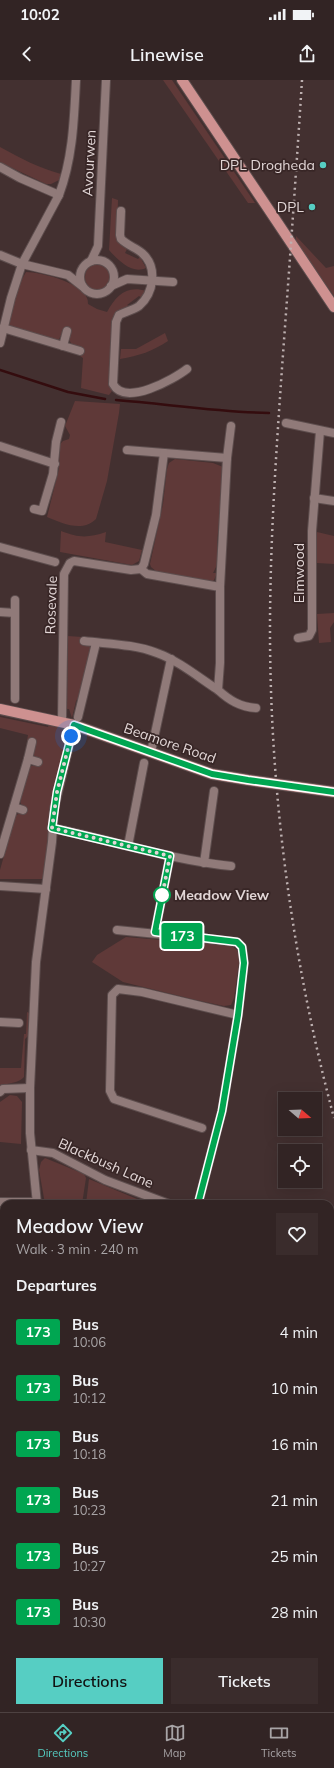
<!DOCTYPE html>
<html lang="en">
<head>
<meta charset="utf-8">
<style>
  :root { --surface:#322424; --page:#3a2c2c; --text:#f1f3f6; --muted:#a8a4a6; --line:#4d4141; --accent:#56cec3 }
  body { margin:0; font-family:Mulish,sans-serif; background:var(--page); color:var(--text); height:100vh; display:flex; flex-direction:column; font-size:15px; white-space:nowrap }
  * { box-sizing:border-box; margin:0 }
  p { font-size:13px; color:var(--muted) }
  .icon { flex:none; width:22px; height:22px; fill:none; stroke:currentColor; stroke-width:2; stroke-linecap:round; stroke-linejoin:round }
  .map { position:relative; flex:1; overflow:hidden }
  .drawer { position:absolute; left:0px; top:1120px; width:334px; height:512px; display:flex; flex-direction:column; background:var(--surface); border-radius:12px 12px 0 0; box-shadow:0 4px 16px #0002,0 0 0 1px var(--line) }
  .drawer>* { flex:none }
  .badge { padding:0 8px; border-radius:3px; font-size:14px; line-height:26px }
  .needle { width:26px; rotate:109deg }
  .buttons { position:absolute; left:278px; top:1012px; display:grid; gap:8px }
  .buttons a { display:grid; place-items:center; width:44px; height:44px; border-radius:0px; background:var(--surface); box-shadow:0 4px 16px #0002,0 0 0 1px var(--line); font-size:20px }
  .you { position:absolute; width:20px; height:20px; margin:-10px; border:3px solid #fff; border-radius:50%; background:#1a73e8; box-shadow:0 0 0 6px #1a73e833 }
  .map>.badge { position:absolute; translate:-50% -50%; box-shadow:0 0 0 2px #fff }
  h2 { padding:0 16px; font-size:15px; line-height:36px }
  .round { display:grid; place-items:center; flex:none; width:42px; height:42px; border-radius:0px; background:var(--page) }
  .summary { display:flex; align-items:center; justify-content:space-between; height:68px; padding:0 16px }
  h1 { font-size:19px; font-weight:600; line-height:30px }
  .button { display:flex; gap:8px; margin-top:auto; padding:8px 16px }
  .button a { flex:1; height:46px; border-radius:0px; background:var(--accent); color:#111; font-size:16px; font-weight:600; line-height:46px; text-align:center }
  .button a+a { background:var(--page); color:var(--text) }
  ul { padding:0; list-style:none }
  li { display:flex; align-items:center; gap:12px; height:56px; padding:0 16px }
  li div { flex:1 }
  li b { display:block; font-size:15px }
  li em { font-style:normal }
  li .badge { min-width:44px; font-weight:700; text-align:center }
  .status { display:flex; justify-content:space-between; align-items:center; height:28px; padding:0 20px; background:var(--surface); direction:ltr }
  .status svg { height:11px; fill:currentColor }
  header { display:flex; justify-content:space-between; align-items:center; height:52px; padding:0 16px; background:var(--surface); font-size:18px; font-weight:600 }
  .dock { display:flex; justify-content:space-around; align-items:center; height:56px; border-top:1px solid var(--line); background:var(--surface); font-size:11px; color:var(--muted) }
  .dock a { display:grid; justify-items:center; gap:2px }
  .dock .on { color:var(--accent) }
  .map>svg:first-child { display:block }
  .green { fill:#5f3938 }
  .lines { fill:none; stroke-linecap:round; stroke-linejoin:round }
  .stream { stroke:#340c0e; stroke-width:2.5 }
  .minor-casing { stroke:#5d4d4d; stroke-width:10 }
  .major-casing { stroke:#5d4d4d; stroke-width:12 }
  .minor { stroke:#907a79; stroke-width:8 }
  .major { stroke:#ce9190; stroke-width:10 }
  .rail { stroke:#bdb0b0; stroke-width:2.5; stroke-dasharray:2 4; stroke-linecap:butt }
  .line-casing { stroke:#fff; stroke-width:9 }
  .line { stroke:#00a651; stroke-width:6 }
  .walk { stroke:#e2d6d6; stroke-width:4; stroke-dasharray:0 7.2 }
  .poi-dot { fill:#56cec3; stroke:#382626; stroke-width:1.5 }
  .stop-dot { fill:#fff; stroke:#00a651; stroke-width:2 }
  .labels { text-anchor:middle; stroke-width:3.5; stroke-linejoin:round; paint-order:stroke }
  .street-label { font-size:14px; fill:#e2d6d6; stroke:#382626 }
  .poi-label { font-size:14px; fill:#e2d6d6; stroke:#382626; text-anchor:end }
  .stop-label { font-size:14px; font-weight:bold; fill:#e2d6d6; stroke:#382626; text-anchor:start }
</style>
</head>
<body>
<div class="status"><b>10:02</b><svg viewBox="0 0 49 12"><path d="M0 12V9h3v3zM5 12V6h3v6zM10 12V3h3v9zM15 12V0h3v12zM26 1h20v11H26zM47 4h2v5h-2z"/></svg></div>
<header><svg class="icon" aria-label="back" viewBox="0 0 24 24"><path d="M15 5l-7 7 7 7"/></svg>Linewise<svg class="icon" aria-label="share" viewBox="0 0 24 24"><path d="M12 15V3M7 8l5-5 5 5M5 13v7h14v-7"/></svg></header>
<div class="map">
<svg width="334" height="1632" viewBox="0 0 334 1632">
  <rect width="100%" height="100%" fill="#433030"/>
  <g class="green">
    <path d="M163,0h9l83,123h-7z"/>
    <path d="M0,67c20,11 39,21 61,27l-2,6 -8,4h-5l-40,-19 -6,-3z"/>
    <path d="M112,118l6,2 -1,38 3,6 7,5 -2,4 13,6 2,-2 6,11c-14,7 -29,-9 -37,-18z"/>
    <path d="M296,156l30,32 8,-2v30l-38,-53z"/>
    <circle cx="98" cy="197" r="13"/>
    <path d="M26,192c15,0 64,12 62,32l9,5 10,3c9,-16 19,-27 39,-21l-4,7 -3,-2 -12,9 2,1 -6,3 -9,8 -5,65 3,9 -3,4 -28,-7 2,-30 -3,-2 2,-8 -10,-3 -8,-15 -5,9 -3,2 -47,-15 -1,-6 9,-32z"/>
    <path d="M165,253l3,8c-15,10 -29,15 -48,18l1,-10h15z"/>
    <path d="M75,321l45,3 -1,9 -12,68 -11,38c-14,14 -34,4 -49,-2l12,-48 1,-25 3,-3 6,-2 1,-4 -5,-9z"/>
    <path d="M175,379l38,4 10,4 1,6 -7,69 1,21 -5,10h4l-3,7 -3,2 -54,-10 -6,-5 -1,-3 13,-60 4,-35 2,-6z"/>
    <path d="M61,451c18,7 27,7 45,1l-1,10 37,8 -3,11 -7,4 -72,-13z"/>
    <path d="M317,452l17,4v28l-17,-1z"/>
    <path d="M334,533v9l-4,6 1,14 -12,1 -2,-29z"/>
    <path d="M68,556l14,1 -1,6 11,2 -13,52 -3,4 -4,17 -3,-9h-2z"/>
    <path d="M0,637l48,10 1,-3 14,3 6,7 -21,107 -4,38h-44v-9l15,-54 5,-3 4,1 2,-7 -5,-3 -1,-6 9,-30 2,-2h8l1,-6 -7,-5 2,-12 -8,-2 1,-6 -28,-7z"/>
    <path d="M126,857l106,9 5,4 3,6 -6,42 -3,7 -7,1 -28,-6 -73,-18 -31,-20 5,-7z"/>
    <path d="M27,932l2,1 -1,23 -3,3 -1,38c-6,7 -16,5 -24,10v-19h21l3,-34h2z"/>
    <path d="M10,1015l7,1 5,6 -1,42 -21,-2v-40z"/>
    <path d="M45,1078l39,16 2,4 -4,26h-37l-6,-34 2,-8z"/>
    <path d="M89,1099l60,25h-63z"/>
    <path d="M0,1127h4v59l-4,-6z"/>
    <path d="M330,1223l4,4v91l-4,3z"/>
  </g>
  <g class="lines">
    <g class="stream">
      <path d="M0,290l68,22 37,7"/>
      <path d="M116,320c51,4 102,12 153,13"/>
    </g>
    <defs>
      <g id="minor">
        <path d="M0,87l20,11 39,17 -37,69 -11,34 -11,45"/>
        <path d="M59,115c14,-37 15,-76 17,-115"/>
        <path d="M121,131l-1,24 1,4c6,6 15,9 21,14 16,14 12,40 -3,53 -6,4 -14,6 -20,9l-3,7 -3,62c12,23 61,-5 74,-15"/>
        <path d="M0,175l22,9 46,11 14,11"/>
        <circle cx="97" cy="197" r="17"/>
        <path d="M91,181l7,-15 8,-166"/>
        <path d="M111,206l16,-7 46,3"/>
        <path d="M3,248l77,23"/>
        <path d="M63,266l4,-15"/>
        <path d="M286,343l48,10"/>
        <path d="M0,366l55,18"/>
        <path d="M127,370l100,8"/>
        <path d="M314,418l20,3"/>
        <path d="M34,429l8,2 11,-37 3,-32 5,-20"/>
        <path d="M0,467l55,15"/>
        <path d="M141,489l3,-5 12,-49 8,-62"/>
        <path d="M220,507l7,-129 4,-32"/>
        <path d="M0,532l15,1"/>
        <path d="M298,558l11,-2 3,-6v-99l8,-100"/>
        <path d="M84,561c24,3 50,3 73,12 22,8 41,24 61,37"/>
        <path d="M15,619v-99"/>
        <path d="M78,637l18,-74"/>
        <path d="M62,642l2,-148 6,-11 4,-2 57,9 10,-1 6,5 73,13v76l-2,27c11,10 22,17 38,18"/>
        <path d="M151,672l20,-93"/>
        <path d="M28,679l10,3"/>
        <path d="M14,727l9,3"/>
        <path d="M52,748c60,12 118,32 179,38"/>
        <path d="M128,766l16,-83"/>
        <path d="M0,774l28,-95 4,-17"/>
        <path d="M204,783l10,-72"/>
        <path d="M0,806l46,3"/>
        <path d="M117,850l120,12 5,5 2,16 -6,52 -16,96 -24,93"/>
        <path d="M155,852l15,-76"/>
        <path d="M0,942l19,1"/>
        <path d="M0,1012l3,-3 27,-1"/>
        <path d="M202,1048l-88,-29 -4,-8 2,-96 6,-6 24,3 96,23"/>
        <path d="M31,1070l22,3 52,27 64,24"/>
        <path d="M0,1122h36"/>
        <path d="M37,1124l-7,-71v-45l6,-126 16,-120 2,-33 20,-84"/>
        <path d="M0,1189l4,1"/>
        <path d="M330,1217l4,3"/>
        <path d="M0,1291h4"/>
        <path d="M0,1356h4"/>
        <path d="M0,1383l4,1"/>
        <path d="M330,1433l4,1"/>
        <path d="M330,1508l4,1"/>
        <path d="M0,1514h4"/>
        <path d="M0,1568l4,1"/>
        <path d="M0,1612l4,-1"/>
        <path d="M13,1628v4"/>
        <path d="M42,1628v4"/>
        <path d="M115,1628l2,4"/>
        <path d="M135,1628l2,4"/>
        <path d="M208,1632v-4"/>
      </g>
      <g id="major">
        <path d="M182,0l152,227"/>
        <path d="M0,629l74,16 138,49 36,6 86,12"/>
      </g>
    </defs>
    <use href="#minor" class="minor-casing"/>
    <use href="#major" class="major-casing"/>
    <use href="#minor" class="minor"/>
    <use href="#major" class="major"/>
    <path class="rail" d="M302,0c-6,96 -13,192 -20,288 -6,87 -12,175 -12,262 0,164 22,330 64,488"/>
  </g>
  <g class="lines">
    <defs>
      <path id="line" d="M198,1124l24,-93 16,-96 6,-52 -2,-16 -5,-5 -82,-10 15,-76 -118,-28 5,-36 17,-67 138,49 36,6 86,12"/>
    </defs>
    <use href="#line" class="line-casing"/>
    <use href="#line" class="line"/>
    <path class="walk" d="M71,656l-14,56 -5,36 118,28 -9,46 1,-7"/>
  </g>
  <g class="poi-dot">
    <circle cx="323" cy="85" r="4"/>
    <circle cx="312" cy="127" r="4"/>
  </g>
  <circle class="stop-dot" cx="162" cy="815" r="8"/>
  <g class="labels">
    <g class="street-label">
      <text transform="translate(89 83) rotate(-87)" y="5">Avourwen</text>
      <text transform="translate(299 493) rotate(-90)" y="5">Elmwood</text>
      <text transform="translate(51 525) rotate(-88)" y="5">Rosevale</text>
      <text transform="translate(170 663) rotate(19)" y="5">Beamore Road</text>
      <text transform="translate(106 1083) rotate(24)" y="5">Blackbush Lane</text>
    </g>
    <g class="poi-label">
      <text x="315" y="90">DPL Drogheda</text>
      <text x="304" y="132">DPL</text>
    </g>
    <g class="stop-label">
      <text x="174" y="820">Meadow View</text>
    </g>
  </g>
</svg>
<div class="buttons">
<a><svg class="needle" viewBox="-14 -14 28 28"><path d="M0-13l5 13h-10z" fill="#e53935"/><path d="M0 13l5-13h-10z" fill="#a8a4a6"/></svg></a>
<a><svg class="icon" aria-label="locate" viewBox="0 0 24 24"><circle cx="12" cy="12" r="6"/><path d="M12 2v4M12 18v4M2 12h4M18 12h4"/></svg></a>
</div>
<div class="you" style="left:71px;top:656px"></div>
<b class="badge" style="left:182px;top:856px;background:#00a651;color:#fff">173</b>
<section class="drawer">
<div class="summary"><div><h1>Meadow View</h1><p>Walk · 3 min · 240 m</p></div><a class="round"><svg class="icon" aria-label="heart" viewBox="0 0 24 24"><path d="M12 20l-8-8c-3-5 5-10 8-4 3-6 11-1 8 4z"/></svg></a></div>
<h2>Departures</h2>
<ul>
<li><span class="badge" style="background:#00a651;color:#fff">173</span><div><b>Bus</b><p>10:06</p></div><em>4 min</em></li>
<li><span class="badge" style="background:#00a651;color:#fff">173</span><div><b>Bus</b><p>10:12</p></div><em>10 min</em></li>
<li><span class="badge" style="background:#00a651;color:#fff">173</span><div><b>Bus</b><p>10:18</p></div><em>16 min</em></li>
<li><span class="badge" style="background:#00a651;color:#fff">173</span><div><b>Bus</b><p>10:23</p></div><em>21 min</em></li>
<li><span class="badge" style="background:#00a651;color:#fff">173</span><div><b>Bus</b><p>10:27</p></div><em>25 min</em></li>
<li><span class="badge" style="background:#00a651;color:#fff">173</span><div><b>Bus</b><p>10:30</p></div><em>28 min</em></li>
</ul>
<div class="button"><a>Directions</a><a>Tickets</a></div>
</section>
</div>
<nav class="dock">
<a class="on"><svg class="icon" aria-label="directions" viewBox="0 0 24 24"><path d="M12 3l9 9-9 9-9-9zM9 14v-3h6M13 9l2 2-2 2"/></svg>Directions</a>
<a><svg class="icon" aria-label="map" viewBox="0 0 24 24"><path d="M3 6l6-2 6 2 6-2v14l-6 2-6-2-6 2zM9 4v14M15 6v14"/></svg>Map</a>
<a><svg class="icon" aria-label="tickets" viewBox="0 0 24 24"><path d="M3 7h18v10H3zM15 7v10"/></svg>Tickets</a>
</nav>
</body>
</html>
